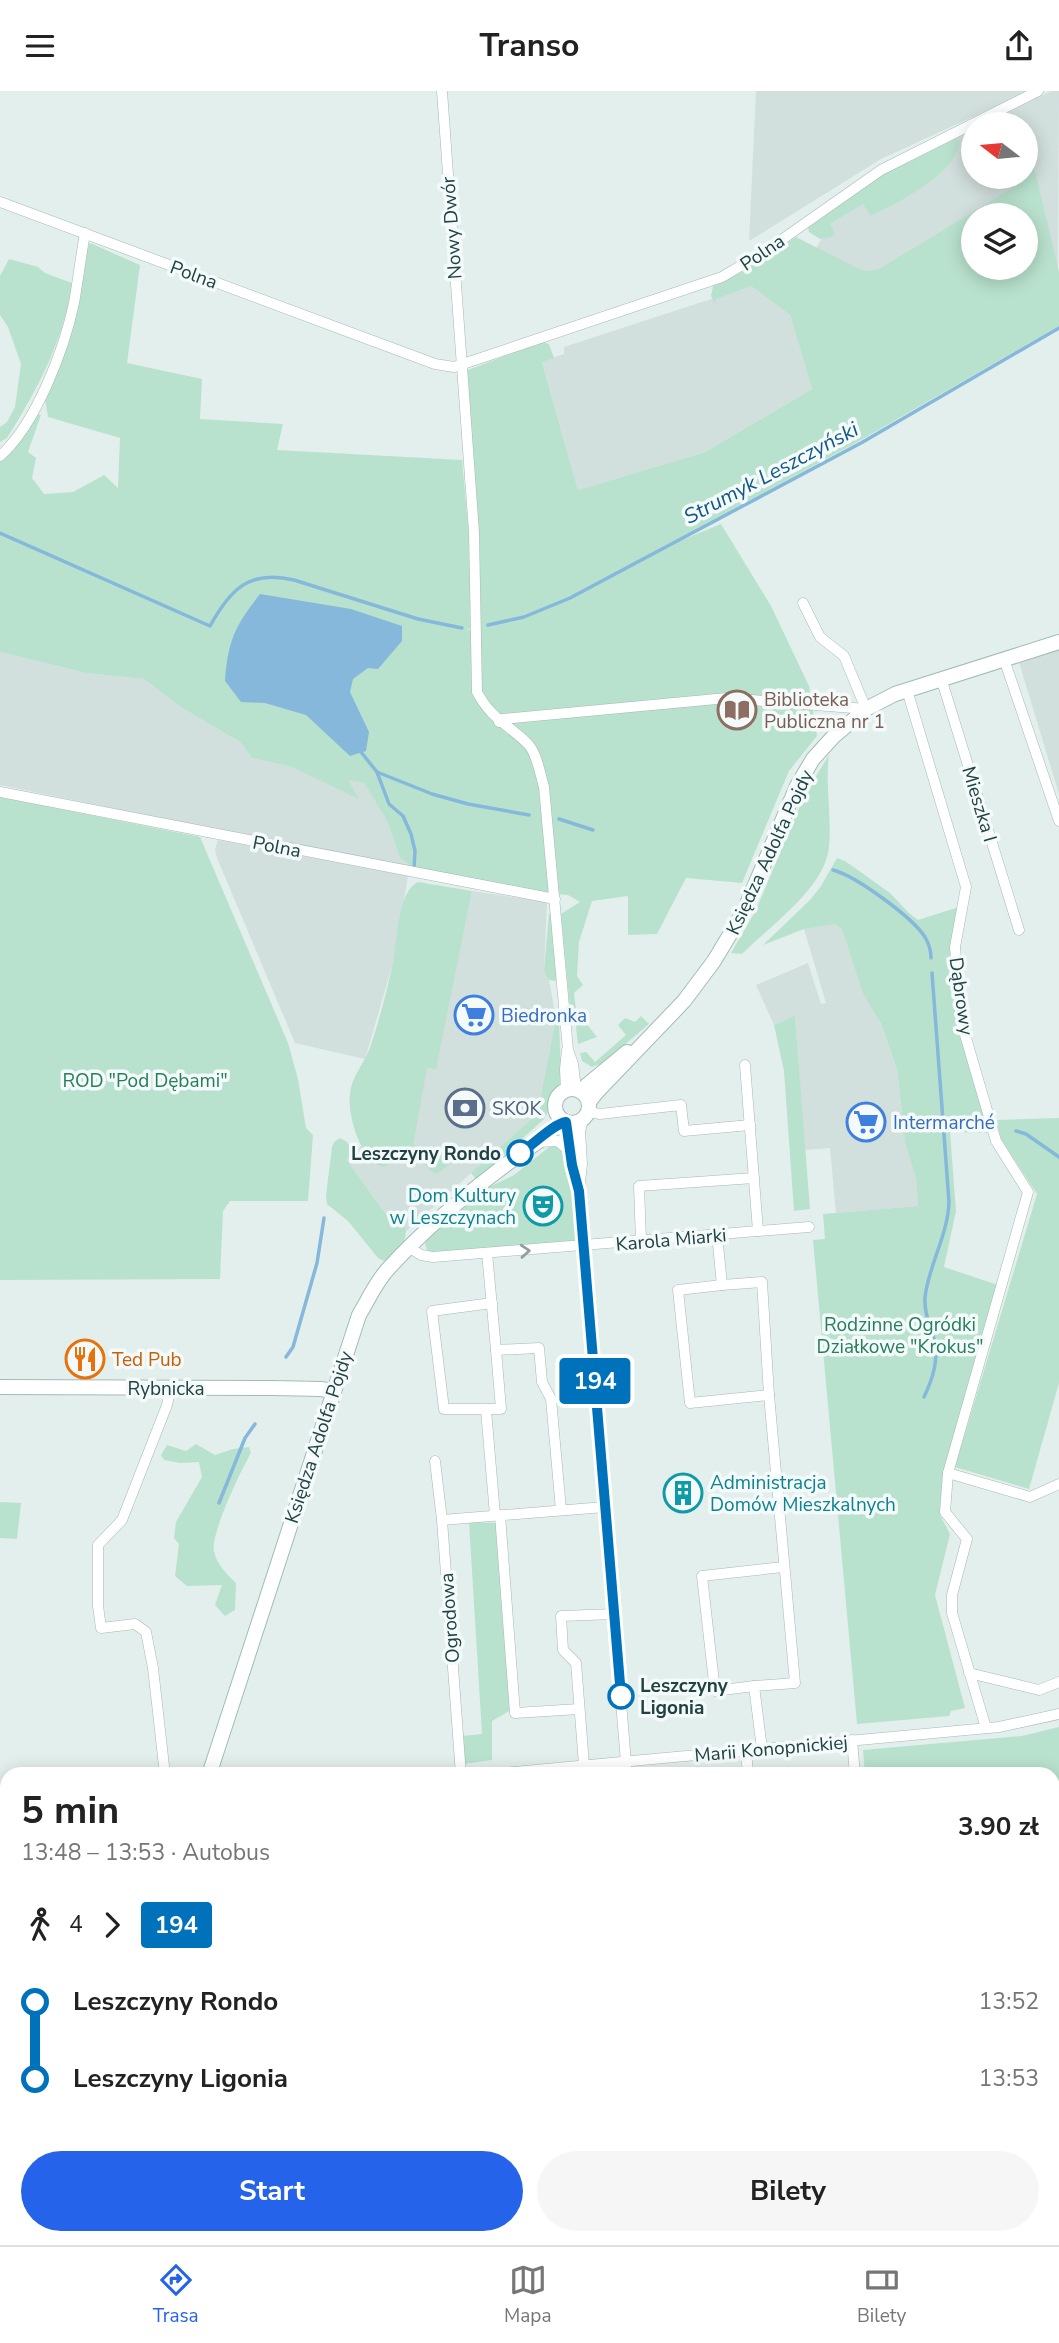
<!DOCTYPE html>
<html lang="pl">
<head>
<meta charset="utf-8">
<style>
  :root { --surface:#fff; --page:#f6f6f6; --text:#222; --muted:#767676; --line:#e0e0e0; --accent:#2563eb }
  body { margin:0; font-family:"Nunito Sans",sans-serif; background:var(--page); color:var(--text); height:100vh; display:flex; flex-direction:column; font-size:26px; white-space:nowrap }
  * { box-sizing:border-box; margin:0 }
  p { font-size:23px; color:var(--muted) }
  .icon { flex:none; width:38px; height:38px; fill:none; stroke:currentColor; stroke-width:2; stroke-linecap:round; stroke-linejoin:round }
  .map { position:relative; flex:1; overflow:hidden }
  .panel { position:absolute; left:0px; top:1676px; width:1060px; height:478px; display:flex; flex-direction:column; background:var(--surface); border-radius:21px 21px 0 0; box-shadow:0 4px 18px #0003 }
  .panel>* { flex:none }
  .badge { padding:0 14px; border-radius:5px; font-size:24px; line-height:46px }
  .needle { width:46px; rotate:286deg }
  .controls { position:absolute; left:961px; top:21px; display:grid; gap:14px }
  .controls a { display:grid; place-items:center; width:77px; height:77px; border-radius:50%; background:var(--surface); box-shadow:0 4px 18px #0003; font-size:35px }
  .map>.badge { position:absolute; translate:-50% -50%; box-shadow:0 0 0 4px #fff }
  .legs { display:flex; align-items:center; gap:10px; height:77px; padding:0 21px; font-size:23px }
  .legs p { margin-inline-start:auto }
  .overview { display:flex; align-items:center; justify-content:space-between; height:119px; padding:0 21px }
  h1 { font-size:38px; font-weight:700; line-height:52px }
  .button { display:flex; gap:14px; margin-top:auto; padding:14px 21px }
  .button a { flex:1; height:80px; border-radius:42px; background:var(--accent); color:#fff; font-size:28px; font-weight:700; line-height:80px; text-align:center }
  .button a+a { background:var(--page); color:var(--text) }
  ul { padding:0 21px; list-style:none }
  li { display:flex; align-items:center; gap:24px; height:77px; font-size:26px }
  li i { display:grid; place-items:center; width:10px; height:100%; margin:0 9px; background:currentColor }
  li i::after { content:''; width:18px; height:18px; margin:-9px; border:5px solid; border-radius:50%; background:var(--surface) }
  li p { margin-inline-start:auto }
  li:first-child i { background:linear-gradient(#0000 50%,currentColor 0) }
  li:last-child i { background:linear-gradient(currentColor 50%,#0000 0) }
  header { display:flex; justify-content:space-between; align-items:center; height:91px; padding:0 21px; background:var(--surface); font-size:32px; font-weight:700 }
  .tabs { display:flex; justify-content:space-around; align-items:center; height:98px; border-top:2px solid var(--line); background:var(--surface); font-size:19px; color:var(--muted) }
  .tabs a { display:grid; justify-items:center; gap:4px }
  .tabs .current { color:var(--accent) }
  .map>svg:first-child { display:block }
  .built { fill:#d1dfdd }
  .green { fill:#b9e2ce; fill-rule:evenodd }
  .water { fill:#85b8da }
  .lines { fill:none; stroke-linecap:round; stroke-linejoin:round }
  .stream { stroke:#85b8da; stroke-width:3.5 }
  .street-casing { stroke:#a5b8b6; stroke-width:11 }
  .secondary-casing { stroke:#a0bcb9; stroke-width:16 }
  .street { stroke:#fff; stroke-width:10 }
  .secondary { stroke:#fff; stroke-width:14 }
  .oneway { stroke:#90a0a0 }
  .line-1-casing { stroke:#fff; stroke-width:16 }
  .line-1 { stroke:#0072bc; stroke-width:10 }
  .stop-1-dot { fill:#fff; stroke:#0072bc; stroke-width:3.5 }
  .labels { text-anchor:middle; stroke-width:7; stroke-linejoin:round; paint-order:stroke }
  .street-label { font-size:19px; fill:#204242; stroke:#f4faf9 }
  .education-label { font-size:19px; fill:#785e54; stroke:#f4faf9; text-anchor:start }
  .shop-label { font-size:19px; fill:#366cbe; stroke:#f4faf9; text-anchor:start }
  .park-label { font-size:19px; fill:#257f5d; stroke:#f4faf9 }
  .service-label { font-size:19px; fill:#4e5e75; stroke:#f4faf9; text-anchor:start }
  .stop-label { font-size:19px; font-weight:bold; fill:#204242; stroke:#f4faf9; text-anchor:end }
  .culture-label { font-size:19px; fill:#0d838f; stroke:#f4faf9; text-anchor:end }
  .food-label { font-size:19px; fill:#c56008; stroke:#f4faf9; text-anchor:start }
  .water-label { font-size:21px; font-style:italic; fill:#125786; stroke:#f4faf9 }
</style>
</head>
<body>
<header><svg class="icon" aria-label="menu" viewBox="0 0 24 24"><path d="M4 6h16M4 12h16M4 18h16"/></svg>Transo<svg class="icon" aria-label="share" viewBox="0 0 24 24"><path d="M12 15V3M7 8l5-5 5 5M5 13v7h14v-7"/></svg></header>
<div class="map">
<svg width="1059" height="2154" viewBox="0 0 1059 2154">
  <rect width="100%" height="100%" fill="#e3efec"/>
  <g class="built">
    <path d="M756,0h273l-148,68 -132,82z"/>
    <path d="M1051,0h8l-1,181 -26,-114 -6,-3v-31h-44z"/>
    <path d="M973,38v48h53l4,5 -152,91 -16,1 -46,-25 13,-25 34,-20 7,12 81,-56 3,-21z"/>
    <path d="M751,195l39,29 22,74 -107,63 -127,38 -36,-129 22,-7v-7z"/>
    <path d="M1059,557v146l-41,-135z"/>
    <path d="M0,561l86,21 58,6 38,29 58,34 12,16 112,25 23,38 13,37 18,13 -418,-86z"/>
    <path d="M218,749l190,36 -14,83 -29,100 -70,-16 -78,-185 -2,-9z"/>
    <path d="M472,800l75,11 -3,69 5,9 7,39 -19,95 -135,121 -56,-76 26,-22 54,-70 9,1z"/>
    <path d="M842,830l55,148 8,73 11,37 2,27 -82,7 -6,-65 -25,2 -10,-133 -21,8 -18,-40 52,-22 13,41 5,-1 -22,-74z"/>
  </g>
  <g class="green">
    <path d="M954,48h5c2,33 -63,65 -89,77l-7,-12 -33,20 5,10 -4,3 -11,2 -11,-7 -1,-5 4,-4 70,-48z"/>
    <path d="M1026,57l6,10 27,114v54l-205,118 -199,107 66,-27 50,82 38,80 8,50 -28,35 -47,112 -56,-5 -29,56 -29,1v-39l-36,5 -13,41 -2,34 6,9 -9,8 2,17 21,27 -19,7 -4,-35 -4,-1 -9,-94 19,-12 -12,-7 -51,-5 -99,-19 -18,-13 -13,-37 -23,-38 -16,-3 11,19 -67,-32 -40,-9 -12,-16 -58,-34 -38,-29 -58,-6 -86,-21v-191l14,-11 22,-36 5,1 -13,37 8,6 -4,20 12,16 29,-2 31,-17 14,13 2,-50 -72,-21 -3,-18 32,-86 10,-63 3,-7 50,22 -13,98 75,16 -2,40 83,5 -6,26 185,10 7,76 2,91 -4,4 15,-7h-3l-14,-249 3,-5 74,-28 7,2 5,14 -12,4 36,128 127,-38 107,-63 -22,-74 -39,-29 -35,13 -1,5 -4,-8 2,-10 31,-15 52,-34 63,32 8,2 12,-2 132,-80 8,-12h7zM973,124h53v53h-53z"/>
    <path d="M9,168l29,8 7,6 27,10c-8,57 -35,107 -65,155l-7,4v-15l7,-5 8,-15 6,-43 -13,-37 -8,-12v-39z"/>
    <path d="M829,664c-4,31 3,62 0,92 -4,41 -59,79 -87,107l-11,-1 24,-41 50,-118z"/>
    <path d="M0,706l200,40 88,206 10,36 8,49 7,7 -5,66h-78l-7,10 -3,68 -220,1z"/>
    <path d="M837,767l8,3 45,32 19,20 9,7 44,-14 -7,93 39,134 -44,-1 6,79 -12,56 54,18 -55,186 -3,44 10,19 -15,61 30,113 -14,3 -2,5 -92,8 -44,-484 12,-1 -2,-25 95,-8 -2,-27 -11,-37 -8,-73 -17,-47 -17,-29 -21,-64 -7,-5 -31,5 -41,16 47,-45 11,-14z"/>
    <path d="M418,791l54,9 -36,178 -9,-1 -14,77 47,10 -23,19c-12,-4 -16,-18 -28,-23l-25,16c-23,-4 -37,-52 -34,-73 1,-16 13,-29 19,-44 10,-28 18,-59 24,-88 5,-21 4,-71 25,-80z"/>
    <path d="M549,822l2,2 6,66 -8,-1 -5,-9z"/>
    <path d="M641,925l8,8 -46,39 -11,4 -10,-6 -2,-8 6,-1 9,10 31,-27 -8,-10 7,-7 10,4z"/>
    <path d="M795,925l15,193 -16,2 -10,-140 -10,-46z"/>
    <path d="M556,928h3l2,59 -2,9 -7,9 -5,18 -3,5 -67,61 -6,-7 66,-59z"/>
    <path d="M1059,1027v265l-30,106 -74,-22 82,-273 -36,-55 -5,-19z"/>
    <path d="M340,1047l7,4 6,11 -7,6 46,63 8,-5c13,19 2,33 -16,44l-6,-3 -30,-37 -21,-17 -1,-9 6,-48 2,-5z"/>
    <path d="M553,1053l7,1c13,19 18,72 17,96l-143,12 -7,-3 -2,-6 2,-4 60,-52 27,-13z"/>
    <path d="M196,1353l19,11 18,-6 16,-2 2,6c-9,15 -41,82 -37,98 2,12 13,24 22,32l-1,27 -10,6 -10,-11 7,-20 -35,1 -12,-10 4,-32 -5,-6 2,-16 26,-45 -3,-15 -19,1 -16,-3 -3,-5 6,-10 19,6z"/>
    <path d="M0,1411l21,1 -4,36 -17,-1z"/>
    <path d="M469,1431l28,1 14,187 -19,11v39l-29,4 -1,-28 20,-2z"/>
    <path d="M1059,1636v246h-5v-198l-189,-1 -2,-24 159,-14z"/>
    <path d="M0,1905h7v88l-7,1z"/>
    <path d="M1059,1942v212h-211l-1,-7h207v-204z"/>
  </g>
  <path class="water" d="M260,503l91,15 51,17v15l-24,28 -10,-1 -15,11 -3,13 19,40 -3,19 -16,5 -44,-41 -41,-12 -24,-1 -16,-21c3,-41 10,-55 35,-87z"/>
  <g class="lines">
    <g class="stream">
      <path d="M0,442l210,93c20,-36 39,-57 84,-46l124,39 44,9"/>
      <path d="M488,534l36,-8 46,-19 291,-155 198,-115"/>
      <path d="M361,661l16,20 12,32 14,12 8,18 4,17 -1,18"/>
      <path d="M377,681l55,22 36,10 61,11"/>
      <path d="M559,728l34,11"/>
      <path d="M833,779c23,6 79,47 92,67 4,7 6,13 6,21"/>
      <path d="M944,1030l41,7"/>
      <path d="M1016,1040l10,3 33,23"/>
      <path d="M286,1266l7,-10 24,-84 7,-45"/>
      <path d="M924,1306c9,-19 15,-37 10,-58 -4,-15 -10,-26 -9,-42 4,-33 23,-62 24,-95l-17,-229"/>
      <path d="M219,1412l26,-65 10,-14"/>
      <path d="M0,1779l7,-10"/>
    </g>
    <defs>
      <g id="street">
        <path d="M442,0l32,441 3,160c15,28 31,32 51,52 9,9 12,30 16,43l24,263 5,14 3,25"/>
        <path d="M0,111l435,162 19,3 268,-90 45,-27 114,-80 157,-79"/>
        <path d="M0,365c36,-32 64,-106 74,-153 4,-23 7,-47 11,-70"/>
        <path d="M803,512l17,34 24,19 22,53"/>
        <path d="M1004,568l55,162"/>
        <path d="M941,587l78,252"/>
        <path d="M907,599l59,197 -11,60 6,74 35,120 32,51 -80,281 -3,39 22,27 -15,56v18l34,115"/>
        <path d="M499,631l4,-3 224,-21 139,11"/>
        <path d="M0,701l555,107"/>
        <path d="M745,974l13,166"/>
        <path d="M566,999l-1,-21 2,-19"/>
        <path d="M588,1021l12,2 81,-9 3,26 66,-6"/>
        <path d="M583,1029l-3,11 2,33 -3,27 48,584"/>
        <path d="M566,1031l6,43 5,19"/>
        <path d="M538,1051l20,-1 12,11"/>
        <path d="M717,1143l5,51 40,-3 7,113 26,288 -41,3 8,63"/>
        <path d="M641,1150l-2,-55 115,-8"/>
        <path d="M410,1157l11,7 12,2 376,-30"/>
        <path d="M487,1162l9,97 43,-2 3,34 9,17 10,111"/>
        <path d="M722,1194l-44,5 12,113 79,-8"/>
        <path d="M492,1212l-60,8 12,98h57l-5,-59"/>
        <path d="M486,1319l9,105"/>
        <path d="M435,1370l7,59 19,255"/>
        <path d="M948,1382l82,24 29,-13"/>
        <path d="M500,1424l15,198 64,-4"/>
        <path d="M442,1429l163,-13"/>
        <path d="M969,1582l70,17 20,-8"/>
        <path d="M754,1595l-39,5 -13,-115 81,-9"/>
        <path d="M852,1649l3,35"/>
        <path d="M746,1659l2,25"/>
        <path d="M584,1674l-8,-102 -13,-13 -2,-34 54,-2"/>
        <path d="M165,1684l-12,-107 -7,-36 -11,-8 -34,4 -3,-22v-61l24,-25 45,-115 4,-18"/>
        <path d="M482,1684l517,-48 60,-13"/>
        <path d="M55,2147l1,7"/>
        <path d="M374,2147l1,7"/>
        <path d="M848,2147l1,7"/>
        <path d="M547,2154v-7"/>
        <path d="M607,2154l1,-7"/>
      </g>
      <g id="secondary">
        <circle cx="572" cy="1015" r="17"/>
        <path d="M580,1000l47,-39"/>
        <path d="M589,1011l7,-9 88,-92 30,-40 30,-50 53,-125 16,-27 20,-22 33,-28 29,-15 164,-52"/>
        <path d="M0,1296l273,1 48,1 12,2"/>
        <path d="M209,1684l150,-460c9,-15 17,-33 29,-46 43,-47 95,-89 148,-126 10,-7 17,-19 30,-21"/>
        <path d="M194,2147v7"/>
      </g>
    </defs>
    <use href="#street" class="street-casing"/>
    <use href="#secondary" class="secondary-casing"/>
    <use href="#street" class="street"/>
    <use href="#secondary" class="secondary"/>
  </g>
  <defs><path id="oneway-chevron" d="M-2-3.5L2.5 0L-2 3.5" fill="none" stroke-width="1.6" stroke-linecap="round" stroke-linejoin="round" transform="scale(1.75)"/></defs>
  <use class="oneway" href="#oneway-chevron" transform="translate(525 1160) rotate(-4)"/>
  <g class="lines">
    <defs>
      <path id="line-1" d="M520,1062c13,-8 33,-29 46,-31l6,43 7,26 42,505"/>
    </defs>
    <use href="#line-1" class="line-1-casing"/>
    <use href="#line-1" class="line-1"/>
  </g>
  <defs>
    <symbol id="library-ring" viewBox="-11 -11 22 22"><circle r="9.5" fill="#f4faf9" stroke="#8d6e63" stroke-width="1.5"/><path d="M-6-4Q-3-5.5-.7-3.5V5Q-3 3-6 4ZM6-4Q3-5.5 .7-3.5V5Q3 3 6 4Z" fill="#8d6e63"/></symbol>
    <symbol id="supermarket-ring" viewBox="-11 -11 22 22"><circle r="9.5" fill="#f4faf9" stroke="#3f7fe0" stroke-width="1.5"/><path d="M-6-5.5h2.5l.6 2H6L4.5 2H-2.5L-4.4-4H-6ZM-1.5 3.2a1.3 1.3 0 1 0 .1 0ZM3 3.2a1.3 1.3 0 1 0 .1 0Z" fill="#3f7fe0"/></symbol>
    <symbol id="bank-ring" viewBox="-11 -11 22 22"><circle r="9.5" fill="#f4faf9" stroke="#5c6f8a" stroke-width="1.5"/><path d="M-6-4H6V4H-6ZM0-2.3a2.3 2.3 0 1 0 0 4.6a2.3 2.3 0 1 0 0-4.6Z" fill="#5c6f8a"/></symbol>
    <symbol id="theatre-ring" viewBox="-11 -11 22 22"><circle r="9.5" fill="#f4faf9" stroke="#0f9aa8" stroke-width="1.5"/><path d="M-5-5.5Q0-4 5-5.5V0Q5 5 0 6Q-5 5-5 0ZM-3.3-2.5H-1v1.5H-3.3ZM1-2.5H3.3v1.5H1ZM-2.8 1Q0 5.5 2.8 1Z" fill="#0f9aa8"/></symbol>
    <symbol id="restaurant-ring" viewBox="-11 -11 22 22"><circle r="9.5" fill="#f4faf9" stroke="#e8710a" stroke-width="1.5"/><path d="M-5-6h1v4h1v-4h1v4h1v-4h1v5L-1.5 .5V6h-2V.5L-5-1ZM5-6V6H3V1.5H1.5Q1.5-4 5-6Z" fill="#e8710a"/></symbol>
    <symbol id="building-ring" viewBox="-11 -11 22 22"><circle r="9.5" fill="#f4faf9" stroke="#0f9aa8" stroke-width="1.5"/><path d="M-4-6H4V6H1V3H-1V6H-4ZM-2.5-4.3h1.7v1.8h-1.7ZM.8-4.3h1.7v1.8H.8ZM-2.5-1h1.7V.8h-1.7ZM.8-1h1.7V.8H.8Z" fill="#0f9aa8"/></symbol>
  </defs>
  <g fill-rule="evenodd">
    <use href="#library-ring" x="715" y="597" width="44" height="44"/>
    <use href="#supermarket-ring" x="452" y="902" width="44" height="44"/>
    <use href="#bank-ring" x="443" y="995" width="44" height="44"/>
    <use href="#supermarket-ring" x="844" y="1009" width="44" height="44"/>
    <use href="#theatre-ring" x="521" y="1093" width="44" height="44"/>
    <use href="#restaurant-ring" x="63" y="1246" width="44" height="44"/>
    <use href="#building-ring" x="661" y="1380" width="44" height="44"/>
  </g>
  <g class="stop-1-dot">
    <circle cx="520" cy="1062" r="12"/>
    <circle cx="621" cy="1605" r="12"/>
  </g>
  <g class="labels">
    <g class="street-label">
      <text transform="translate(451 137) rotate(-94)" y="7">Nowy Dwór</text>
      <text transform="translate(762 161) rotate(-34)" y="7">Polna</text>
      <text transform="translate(194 183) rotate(20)" y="7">Polna</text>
      <text transform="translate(980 713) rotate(73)" y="7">Mieszka I</text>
      <text transform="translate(277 755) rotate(11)" y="7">Polna</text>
      <text transform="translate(769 761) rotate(-65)" y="7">Księdza Adolfa Pojdy</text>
      <text transform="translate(962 905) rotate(82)" y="7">Dąbrowy</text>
      <text transform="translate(671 1148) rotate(-5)" y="7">Karola Miarki</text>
      <text x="166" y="1304">Rybnicka</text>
      <text transform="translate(318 1346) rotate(-72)" y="7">Księdza Adolfa Pojdy</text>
      <text transform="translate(449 1527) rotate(-94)" y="7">Ogrodowa</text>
      <text transform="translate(771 1657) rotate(-5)" y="7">Marii Konopnickiej</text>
    </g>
    <g class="education-label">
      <text x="764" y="615">Biblioteka<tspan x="764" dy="22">Publiczna nr 1</tspan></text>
    </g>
    <g class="shop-label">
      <text x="501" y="931">Biedronka</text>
      <text x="893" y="1038">Intermarché</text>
    </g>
    <g class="park-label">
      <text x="145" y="996">ROD "Pod Dębami"</text>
      <text x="900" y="1240">Rodzinne Ogródki<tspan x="900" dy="22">Działkowe "Krokus"</tspan></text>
    </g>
    <g class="service-label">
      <text x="492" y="1024">SKOK</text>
    </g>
    <g class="stop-label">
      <text x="501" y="1069">Leszczyny Rondo</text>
      <text x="640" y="1601" text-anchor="start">Leszczyny<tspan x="640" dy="22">Ligonia</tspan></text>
    </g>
    <g class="culture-label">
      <text x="516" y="1111">Dom Kultury<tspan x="516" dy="22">w Leszczynach</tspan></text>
      <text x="710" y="1398" text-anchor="start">Administracja<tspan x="710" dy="22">Domów Mieszkalnych</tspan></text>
    </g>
    <g class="food-label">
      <text x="112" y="1275">Ted Pub</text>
    </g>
    <g class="water-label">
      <text transform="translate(771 382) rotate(-28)" y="7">Strumyk Leszczyński</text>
    </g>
  </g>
</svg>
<div class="controls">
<a><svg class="needle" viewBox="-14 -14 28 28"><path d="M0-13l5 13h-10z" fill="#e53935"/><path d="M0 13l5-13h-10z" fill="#767676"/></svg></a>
<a><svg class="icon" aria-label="layers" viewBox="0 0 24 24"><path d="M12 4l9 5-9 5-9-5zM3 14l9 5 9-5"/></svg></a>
</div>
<b class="badge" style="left:595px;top:1290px;background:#0072bc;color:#fff">194</b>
<section class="panel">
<div class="overview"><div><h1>5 min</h1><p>13:48 – 13:53 · Autobus</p></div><b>3.90 zł</b></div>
<div class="legs"><svg class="icon" aria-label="walk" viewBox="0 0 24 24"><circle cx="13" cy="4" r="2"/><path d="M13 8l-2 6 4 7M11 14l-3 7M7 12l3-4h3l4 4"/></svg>4<svg class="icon" aria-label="forward" viewBox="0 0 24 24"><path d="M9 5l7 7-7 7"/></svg><b class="badge" style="background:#0072bc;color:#fff">194</b></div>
<ul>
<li><i style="color:#0072bc"></i><b>Leszczyny Rondo</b><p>13:52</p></li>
<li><i style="color:#0072bc"></i><b>Leszczyny Ligonia</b><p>13:53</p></li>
</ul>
<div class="button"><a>Start</a><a>Bilety</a></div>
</section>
</div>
<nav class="tabs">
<a class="current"><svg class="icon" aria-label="directions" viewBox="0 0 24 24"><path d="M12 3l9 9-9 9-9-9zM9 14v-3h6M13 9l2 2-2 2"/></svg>Trasa</a>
<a><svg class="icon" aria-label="map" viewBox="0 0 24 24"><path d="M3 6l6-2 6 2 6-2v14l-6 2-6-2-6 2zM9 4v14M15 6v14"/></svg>Mapa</a>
<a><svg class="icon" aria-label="tickets" viewBox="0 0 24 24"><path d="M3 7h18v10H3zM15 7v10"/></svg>Bilety</a>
</nav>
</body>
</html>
